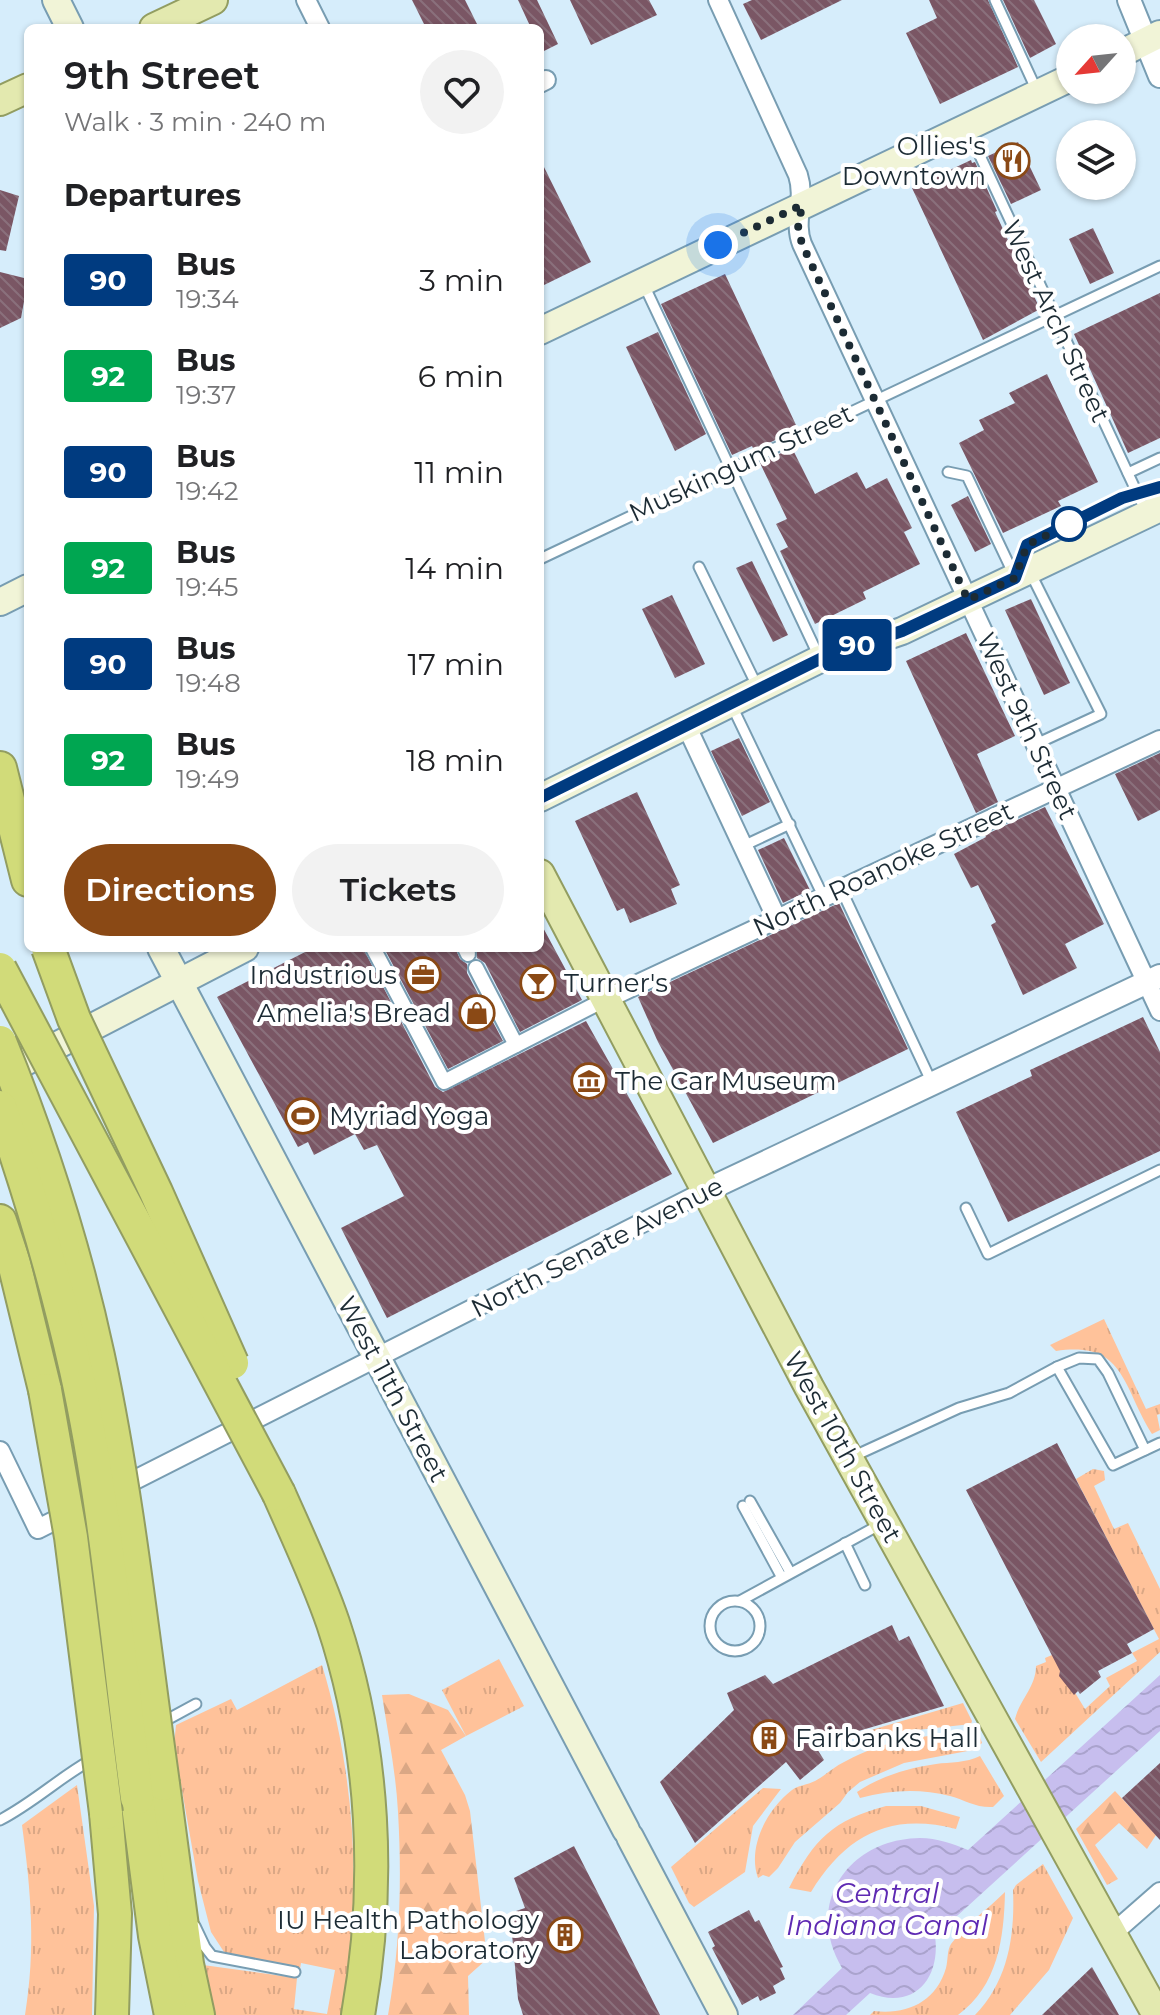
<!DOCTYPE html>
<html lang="en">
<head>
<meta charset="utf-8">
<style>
  :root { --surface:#fff; --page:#f2f2f2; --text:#202124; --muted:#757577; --accent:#8a4915 }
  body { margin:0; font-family:Montserrat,sans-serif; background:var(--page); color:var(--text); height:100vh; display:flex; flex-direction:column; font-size:30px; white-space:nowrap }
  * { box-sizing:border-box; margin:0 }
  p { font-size:26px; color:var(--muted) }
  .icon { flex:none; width:44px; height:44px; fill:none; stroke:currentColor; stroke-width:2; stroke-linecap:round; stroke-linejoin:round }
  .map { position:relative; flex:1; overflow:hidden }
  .drawer { position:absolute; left:24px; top:24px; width:520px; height:928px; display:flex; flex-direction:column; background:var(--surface); border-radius:12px; box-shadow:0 2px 6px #0004 }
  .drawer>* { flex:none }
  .badge { padding:0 16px; border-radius:6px; font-size:28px; line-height:52px }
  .needle { width:52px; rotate:243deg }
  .fabs { position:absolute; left:1056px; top:24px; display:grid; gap:16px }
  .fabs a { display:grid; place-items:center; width:80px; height:80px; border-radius:50%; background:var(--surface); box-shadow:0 2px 6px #0004; font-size:40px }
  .you { position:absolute; width:40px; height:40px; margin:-20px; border:6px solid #fff; border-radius:50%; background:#1a73e8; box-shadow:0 0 0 12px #1a73e833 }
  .map>.badge { position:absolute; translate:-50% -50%; box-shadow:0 0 0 4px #fff }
  h2 { padding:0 40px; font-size:30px; line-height:72px }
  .round { display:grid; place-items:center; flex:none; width:84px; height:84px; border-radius:42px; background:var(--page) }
  .headline { display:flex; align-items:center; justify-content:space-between; height:136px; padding:0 40px }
  h1 { font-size:38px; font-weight:600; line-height:60px }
  .action { display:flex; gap:16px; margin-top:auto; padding:16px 40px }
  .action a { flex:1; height:92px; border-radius:48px; background:var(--accent); color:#fff; font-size:32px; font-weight:600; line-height:92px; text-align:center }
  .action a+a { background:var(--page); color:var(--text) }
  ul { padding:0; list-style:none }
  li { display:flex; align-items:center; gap:24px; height:96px; padding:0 40px }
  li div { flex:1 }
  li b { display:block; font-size:30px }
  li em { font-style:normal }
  li .badge { min-width:88px; font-weight:700; text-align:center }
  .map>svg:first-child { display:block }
  .grass { fill:url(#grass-tufts) }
  .forest { fill:url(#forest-firs) }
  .water { fill:url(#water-waves) }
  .building { fill:url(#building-back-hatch) }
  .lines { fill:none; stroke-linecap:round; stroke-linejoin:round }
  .service-casing { stroke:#789db2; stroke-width:13 }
  .pedestrian-casing { stroke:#789db2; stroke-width:18 }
  .minor-casing { stroke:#789db2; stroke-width:22 }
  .tertiary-casing { stroke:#789db2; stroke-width:26 }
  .secondary-casing { stroke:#789db2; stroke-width:30 }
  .primary-casing { stroke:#929d61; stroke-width:32 }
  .motorway-casing { stroke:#929d61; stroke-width:36 }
  .service { stroke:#fff; stroke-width:9 }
  .pedestrian { stroke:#fff; stroke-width:14 }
  .minor { stroke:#fff; stroke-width:18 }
  .tertiary { stroke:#fff; stroke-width:22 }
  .secondary { stroke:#f1f4d7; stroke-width:26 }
  .primary { stroke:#e3e9af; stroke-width:28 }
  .motorway { stroke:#d1db79; stroke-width:32 }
  .motorway-bridge-casing { stroke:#929d61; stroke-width:36; stroke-linecap:butt }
  .motorway-bridge { stroke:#d1db79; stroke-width:32 }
  .line-casing { stroke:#fff; stroke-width:18 }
  .line { stroke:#003b80; stroke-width:12 }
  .walk { stroke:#1c2b34; stroke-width:8; stroke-dasharray:0 14.4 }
  .stop-dot { fill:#fff; stroke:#003b80; stroke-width:4 }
  .labels { text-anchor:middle; stroke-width:8; stroke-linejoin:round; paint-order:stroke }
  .poi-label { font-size:26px; fill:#1c2b34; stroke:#fff; text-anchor:end }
  .street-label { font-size:26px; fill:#1c2b34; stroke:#fff }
  .water-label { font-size:28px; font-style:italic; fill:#5e2ab3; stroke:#fff }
</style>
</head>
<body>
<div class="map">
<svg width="1160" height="2015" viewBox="0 0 1160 2015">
  <defs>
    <pattern id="grass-tufts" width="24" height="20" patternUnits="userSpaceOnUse" patternTransform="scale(2)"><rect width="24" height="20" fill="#ffc29a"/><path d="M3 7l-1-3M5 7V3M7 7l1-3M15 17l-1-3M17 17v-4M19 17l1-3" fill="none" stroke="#daa785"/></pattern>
    <pattern id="forest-firs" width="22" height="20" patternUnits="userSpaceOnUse" patternTransform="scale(2)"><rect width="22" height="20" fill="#ffc29a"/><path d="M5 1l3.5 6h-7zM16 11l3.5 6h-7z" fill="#daa785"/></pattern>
    <pattern id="water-waves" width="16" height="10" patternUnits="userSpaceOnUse" patternTransform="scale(2)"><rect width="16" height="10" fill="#c7beee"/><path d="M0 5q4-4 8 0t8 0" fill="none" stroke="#aaa3cd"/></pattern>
    <pattern id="building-back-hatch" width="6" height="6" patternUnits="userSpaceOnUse" patternTransform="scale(2)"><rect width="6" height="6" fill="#7a5664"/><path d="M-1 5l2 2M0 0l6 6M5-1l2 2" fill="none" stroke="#8a707c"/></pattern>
  </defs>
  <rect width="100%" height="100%" fill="#d6edfb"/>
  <g class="grass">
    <path d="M1104,1319l42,90 14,-5v10l-3,1 3,15 -8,4c-30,-48 -27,-93 -96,-83l-6,-6z"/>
    <path d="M1093,1469l11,2 1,9 -11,6 20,43 14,-6 32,66v63l-119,110 -26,-43c5,-20 21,-32 21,-53l10,-4 -1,-4 7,-3 33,54 25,-23 -4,-8 31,-17 -5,-8 27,-14 -83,-160z"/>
    <path d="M499,1659l25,47 -58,30 -24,-46z"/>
    <path d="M322,1665c34,113 41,235 19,350h-128l-10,-50 94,13 -3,31 33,5 8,-44 -34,-7 -1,6 -74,-14 -15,-23 -13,-51 -24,-136 2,-20 55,-26 6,11z"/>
    <path d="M963,1703l9,18 -1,3 -63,7 -55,17 8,-15z"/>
    <path d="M979,1734l3,9 -9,7 -69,13 -44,19 -12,10 -8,11 -45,39 -17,26 -9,9 -6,-2 -5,3c-11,-31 9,-69 34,-88 7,-5 15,-5 23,-9 11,-6 20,-15 31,-20 40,-22 89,-29 133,-27z"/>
    <path d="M980,1756l24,40 -11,11c-17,1 -28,-7 -43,-11 -31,-8 -60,-6 -90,2l-3,-6c24,-16 51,-24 79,-28 14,-2 30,-1 44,-8z"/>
    <path d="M77,1785l17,121 -2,109h-67c11,-67 6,-123 -3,-190z"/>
    <path d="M763,1788l18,1 -28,37 -8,46 -51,35 -5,-4 -18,-36z"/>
    <path d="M886,1806h35l39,11 -4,12c-66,-17 -110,6 -145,63l-22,-4c26,-50 43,-67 97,-82z"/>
    <path d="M1043,1864l30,54 -24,52 -39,45h-35c33,-34 40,-79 38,-125l3,-5z"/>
    <path d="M1005,1892c-1,46 -7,94 -47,123h-88l4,-4c33,4 62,-9 72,-43 2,-8 1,-18 5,-24 14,-19 37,-35 54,-52z"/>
  </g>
  <g class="forest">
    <path d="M409,1694l39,16 18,26 -25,14 24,45 5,16 17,148 -19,17 1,39h-81c12,-67 14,-135 10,-203 -2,-39 -10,-78 -16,-117z"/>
    <path d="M1115,1791l41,44 -9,14 -28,-26 -24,22 23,34 -11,6 -31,-56z"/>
  </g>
  <path class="water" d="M1160,1675v56l-225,205c6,42 -21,75 -65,57l-24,22h-53l49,-47c-38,-64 6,-129 78,-130 17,0 33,6 48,12z"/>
  <g class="building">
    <path d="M412,0h53l14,28h-53z"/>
    <path d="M518,0h19l21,44 -18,9v-25h-9z"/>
    <path d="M570,0h79l8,15 -66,30z"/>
    <path d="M752,0h90l-81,40 -18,-36z"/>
    <path d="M929,0h59l30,67 -78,37 -34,-71 31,-15z"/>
    <path d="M1003,0h31l22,44 -26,14z"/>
    <path d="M1018,142l23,48 -30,14 -23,-48z"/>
    <path d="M540,159l51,103 -51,25z"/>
    <path d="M971,160l1,3 3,-1 22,49 -2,1 45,97 -57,31 -71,-152z"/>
    <path d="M0,190l19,6 -13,55 -6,-1z"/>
    <path d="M1093,228l21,45 -24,11 -21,-45z"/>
    <path d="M0,272l28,7 -7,39 -21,10z"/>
    <path d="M725,274l71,151 -12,6 2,4 -32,15 -2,-4 -20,9 -71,-151z"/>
    <path d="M1160,293v145l-32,15 -54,-119z"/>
    <path d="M658,332l48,102 -31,17 -49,-104z"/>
    <path d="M1047,374l51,108 -40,19 3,5 -58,27 -44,-90 25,-13 -5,-10 36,-17 -6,-10z"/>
    <path d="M792,448l23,46 42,-22 9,17 21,-11 25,50 -8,4 16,32 -57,28 3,7 -51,25 -35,-73 8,-4 -12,-23 11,-5 -27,-56z"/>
    <path d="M968,496l23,48 -16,8 -24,-47z"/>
    <path d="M752,561l36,74 -15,7 -37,-74z"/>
    <path d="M672,595l33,69 -30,14 -33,-69z"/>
    <path d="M1031,599l39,84 -26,12 -39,-85z"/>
    <path d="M966,633l49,103 -38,18 21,48 -22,11 -70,-152z"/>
    <path d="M739,738l31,64 -28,14 -31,-65z"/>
    <path d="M1160,753v57l-22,11 -23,-47z"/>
    <path d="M637,792l43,93 -9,4 6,15 -47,19 -6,-15 -7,3 -42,-90z"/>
    <path d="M1045,807l59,117 -39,20 12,24 -54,27 -32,-70 5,-3 -18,-37 -7,3 -17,-34 32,-17 -1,-2z"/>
    <path d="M784,838l26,52 -27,13 -25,-53z"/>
    <path d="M839,903l69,146 -195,94 -55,-101 -20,-45z"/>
    <path d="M540,922l42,78 -62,32 -35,-69 -8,-5 -1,-10h64z"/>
    <path d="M313,948h50l72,139 8,5 143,-71 86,153 -285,144 -46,-90 63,-32 -27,-51 -13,5 -9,-16 -41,21 -6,-13 -10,5 -81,-150z"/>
    <path d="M384,948h71l5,11 7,5v9l36,68 -55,28z"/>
    <path d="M1143,1017l17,35v99l-152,71 -52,-110 76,-36 -2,-6z"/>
    <path d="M1057,1443l97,186 -27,15 5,9 -34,18 3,6 -21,17 -2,-3 -4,4 -15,-19 1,-5 -94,-181z"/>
    <path d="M892,1625l7,16 10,-5 35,70 -130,38 10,16 -24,20 -14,-18 -91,81 -35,-61 74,-72 -7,-17 38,-18 8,9z"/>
    <path d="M1160,1763v77l-38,-42z"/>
    <path d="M574,1846l86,169h-137l-5,-16 -8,-86 15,-5 -11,-30z"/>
    <path d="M749,1910l6,12 4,-2 24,47 -3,1 5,11 -12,7 3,7 -16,8 -2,-5 -16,9 -30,-57 3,-2 -7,-14z"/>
    <path d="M1092,1967l27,48h-77z"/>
  </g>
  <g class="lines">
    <defs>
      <g id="service">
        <path d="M995,0l42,91"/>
        <path d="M968,130l178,382"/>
        <path d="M644,285l176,374"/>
        <path d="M948,472l19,4 47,99"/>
        <path d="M1128,473l32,-15"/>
        <path d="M540,559l620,-293"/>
        <path d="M699,567l58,119"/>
        <path d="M1018,571l9,-26 95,-47 38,-11"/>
        <path d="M1031,574l70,140 -65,30"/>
        <path d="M732,706l92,192"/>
        <path d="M743,846l47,-22"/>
        <path d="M841,889l91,194"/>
        <path d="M966,1208l22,46 172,-84"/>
        <path d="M1057,1367l56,98 47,-22"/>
        <path d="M852,1457l107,-49 50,-15 48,-26 22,-9 19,1 10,14 37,77"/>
        <path d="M750,1501l40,71"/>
        <path d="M743,1506l38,70"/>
        <path d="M845,1543l20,42"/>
        <circle cx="735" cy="1626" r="25"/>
        <path d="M740,1601l141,-77"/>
        <path d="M161,1723l35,-19"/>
        <path d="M0,1820c33,-17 59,-42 91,-60"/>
        <path d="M195,1926l10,21 7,9 83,16"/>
      </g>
      <g id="pedestrian">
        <path d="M373,948l71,134 162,-83"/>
        <path d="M465,948l3,6"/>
        <path d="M476,968l40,77"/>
      </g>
      <g id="minor">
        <path d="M306,0l14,28"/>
        <path d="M718,0l80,175c8,25 -5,46 4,69l358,767"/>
        <path d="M540,83l6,-3"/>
        <path d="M686,725l91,194"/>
        <path d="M606,999l554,-259"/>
        <path d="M0,1451l38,78 669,-339"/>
        <path d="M1112,1934l48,-42"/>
      </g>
      <g id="tertiary">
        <path d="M1129,0l31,76"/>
        <path d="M707,1190l453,-214"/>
      </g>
      <g id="secondary">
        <path d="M56,0l14,28"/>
        <path d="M1122,53l38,-19"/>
        <path d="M540,331l530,-253"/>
        <path d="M0,602l28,-14"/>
        <path d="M540,798l280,-139 82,-28 258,-123"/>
        <path d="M161,948l465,882"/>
        <path d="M0,1075l245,-127"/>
        <path d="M630,1837l94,178"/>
      </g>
      <g id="primary">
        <path d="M154,28l59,-28"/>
        <path d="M0,101l28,-13"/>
        <path d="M540,874l269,513 348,628"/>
      </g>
      <g id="motorway">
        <path d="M0,768l28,112"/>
        <path d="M0,1221l14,42 31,127"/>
        <path d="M279,1494c19,43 39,85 54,129 42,126 48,263 25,392"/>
        <path d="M163,1784l24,180 11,51"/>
        <path d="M137,1798l18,138 16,79"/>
        <path d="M106,1813l9,101 -3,101"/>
      </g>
    </defs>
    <use href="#service" class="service-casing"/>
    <use href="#pedestrian" class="pedestrian-casing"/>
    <use href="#minor" class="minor-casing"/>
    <use href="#tertiary" class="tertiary-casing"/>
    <use href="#secondary" class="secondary-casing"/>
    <use href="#primary" class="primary-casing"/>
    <use href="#motorway" class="motorway-casing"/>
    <use href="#service" class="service"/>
    <use href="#pedestrian" class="pedestrian"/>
    <use href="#minor" class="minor"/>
    <use href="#tertiary" class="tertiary"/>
    <use href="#secondary" class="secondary"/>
    <use href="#primary" class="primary"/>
    <use href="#motorway" class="motorway"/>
    <defs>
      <g id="motorway-bridge">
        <path d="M48,948l26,71 82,173 76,171"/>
        <path d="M0,969l279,525"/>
        <path d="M0,1042c41,101 75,207 98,314 30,141 45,285 65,428"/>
        <path d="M0,1107c30,86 56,174 76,263 31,140 42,286 61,428"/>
        <path d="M45,1390l26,147 35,276"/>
      </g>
    </defs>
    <use href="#motorway-bridge" class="motorway-bridge-casing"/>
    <use href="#motorway-bridge" class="motorway-bridge"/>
  </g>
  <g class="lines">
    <defs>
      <path id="line" d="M540,798l280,-139 82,-28 113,-53 12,-33 95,-47 38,-11"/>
    </defs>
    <use href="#line" class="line-casing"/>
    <use href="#line" class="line"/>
    <path class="walk" d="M718,245l84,-40 -4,23 4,16 166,356 47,-22 12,-33 42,-21"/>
  </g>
  <defs>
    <symbol id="restaurant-ring" viewBox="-11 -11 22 22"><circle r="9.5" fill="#fff" stroke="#8a4915" stroke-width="1.5"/><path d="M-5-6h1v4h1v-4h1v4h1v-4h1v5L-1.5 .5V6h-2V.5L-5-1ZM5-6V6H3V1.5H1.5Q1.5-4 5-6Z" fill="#8a4915"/></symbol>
    <symbol id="office-ring" viewBox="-11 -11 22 22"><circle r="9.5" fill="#fff" stroke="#8a4915" stroke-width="1.5"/><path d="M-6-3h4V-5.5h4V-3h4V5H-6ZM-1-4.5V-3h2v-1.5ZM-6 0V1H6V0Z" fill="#8a4915"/></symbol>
    <symbol id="bar-ring" viewBox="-11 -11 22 22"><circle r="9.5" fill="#fff" stroke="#8a4915" stroke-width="1.5"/><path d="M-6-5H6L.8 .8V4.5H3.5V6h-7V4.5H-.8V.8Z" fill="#8a4915"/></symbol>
    <symbol id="shop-ring" viewBox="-11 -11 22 22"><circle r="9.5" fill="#fff" stroke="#8a4915" stroke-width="1.5"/><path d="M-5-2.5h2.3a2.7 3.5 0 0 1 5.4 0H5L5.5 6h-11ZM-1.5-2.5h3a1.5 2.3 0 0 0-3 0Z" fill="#8a4915"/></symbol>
    <symbol id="museum-ring" viewBox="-11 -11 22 22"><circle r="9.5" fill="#fff" stroke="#8a4915" stroke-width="1.5"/><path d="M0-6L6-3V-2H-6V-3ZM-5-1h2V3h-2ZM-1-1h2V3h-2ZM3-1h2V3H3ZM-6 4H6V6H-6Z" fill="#8a4915"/></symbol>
    <symbol id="stadium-ring" viewBox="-11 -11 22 22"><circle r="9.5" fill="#fff" stroke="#8a4915" stroke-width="1.5"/><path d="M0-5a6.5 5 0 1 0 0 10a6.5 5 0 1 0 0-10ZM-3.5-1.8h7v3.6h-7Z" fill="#8a4915"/></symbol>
    <symbol id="building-ring" viewBox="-11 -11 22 22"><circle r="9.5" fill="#fff" stroke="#8a4915" stroke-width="1.5"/><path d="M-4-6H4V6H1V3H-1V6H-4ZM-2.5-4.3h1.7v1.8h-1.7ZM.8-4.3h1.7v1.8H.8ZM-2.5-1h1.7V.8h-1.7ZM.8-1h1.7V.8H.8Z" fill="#8a4915"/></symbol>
  </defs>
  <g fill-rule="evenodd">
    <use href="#restaurant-ring" x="992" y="141" width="40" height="40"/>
    <use href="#office-ring" x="403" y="955" width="40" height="40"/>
    <use href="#bar-ring" x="518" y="963" width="40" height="40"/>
    <use href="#shop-ring" x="457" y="993" width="40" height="40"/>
    <use href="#museum-ring" x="569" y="1061" width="40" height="40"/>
    <use href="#stadium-ring" x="283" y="1096" width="40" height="40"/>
    <use href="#building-ring" x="749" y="1718" width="40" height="40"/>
    <use href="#building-ring" x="545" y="1915" width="40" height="40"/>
  </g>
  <circle class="stop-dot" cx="1069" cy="524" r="16"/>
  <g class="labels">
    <g class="poi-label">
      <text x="986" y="155">Ollies's<tspan x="986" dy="30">Downtown</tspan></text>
      <text x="397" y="984">Industrious</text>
      <text x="564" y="992" text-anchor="start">Turner's</text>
      <text x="451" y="1022">Amelia's Bread</text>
      <text x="615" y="1090" text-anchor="start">The Car Museum</text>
      <text x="329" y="1125" text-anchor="start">Myriad Yoga</text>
      <text x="795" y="1747" text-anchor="start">Fairbanks Hall</text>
      <text x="539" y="1929">IU Health Pathology<tspan x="539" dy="30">Laboratory</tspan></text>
    </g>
    <g class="street-label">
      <text transform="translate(1056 321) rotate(65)" y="9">West Arch Street</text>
      <text transform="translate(741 463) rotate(-25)" y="9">Muskingum Street</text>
      <text transform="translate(1027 726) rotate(65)" y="9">West 9th Street</text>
      <text transform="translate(883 869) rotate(-25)" y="9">North Roanoke Street</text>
      <text transform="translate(597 1247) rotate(-27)" y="9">North Senate Avenue</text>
      <text transform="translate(393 1389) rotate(62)" y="9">West 11th Street</text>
      <text transform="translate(843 1447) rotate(61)" y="9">West 10th Street</text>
    </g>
    <g class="water-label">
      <text x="887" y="1903">Central<tspan x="887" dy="32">Indiana Canal</tspan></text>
    </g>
  </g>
</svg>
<div class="fabs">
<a><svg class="needle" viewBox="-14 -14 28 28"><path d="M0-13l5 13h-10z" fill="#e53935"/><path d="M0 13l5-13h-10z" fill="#757577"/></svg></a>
<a><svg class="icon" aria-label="layers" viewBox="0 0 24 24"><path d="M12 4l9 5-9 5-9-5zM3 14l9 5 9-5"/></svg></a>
</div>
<div class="you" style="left:718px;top:245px"></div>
<b class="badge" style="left:857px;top:645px;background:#003b80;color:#fff">90</b>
<section class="drawer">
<div class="headline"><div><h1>9th Street</h1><p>Walk · 3 min · 240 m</p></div><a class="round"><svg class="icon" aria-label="heart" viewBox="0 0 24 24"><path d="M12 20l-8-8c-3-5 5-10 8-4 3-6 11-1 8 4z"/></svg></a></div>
<h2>Departures</h2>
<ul>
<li><span class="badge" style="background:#003b80;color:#fff">90</span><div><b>Bus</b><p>19:34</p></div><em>3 min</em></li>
<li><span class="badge" style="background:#00a651;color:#fff">92</span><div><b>Bus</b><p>19:37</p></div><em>6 min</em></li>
<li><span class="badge" style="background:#003b80;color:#fff">90</span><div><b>Bus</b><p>19:42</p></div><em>11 min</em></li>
<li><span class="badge" style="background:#00a651;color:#fff">92</span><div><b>Bus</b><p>19:45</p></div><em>14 min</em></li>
<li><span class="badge" style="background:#003b80;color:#fff">90</span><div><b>Bus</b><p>19:48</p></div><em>17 min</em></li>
<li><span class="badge" style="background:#00a651;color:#fff">92</span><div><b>Bus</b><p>19:49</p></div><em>18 min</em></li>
</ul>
<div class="action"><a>Directions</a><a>Tickets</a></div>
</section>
</div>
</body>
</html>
